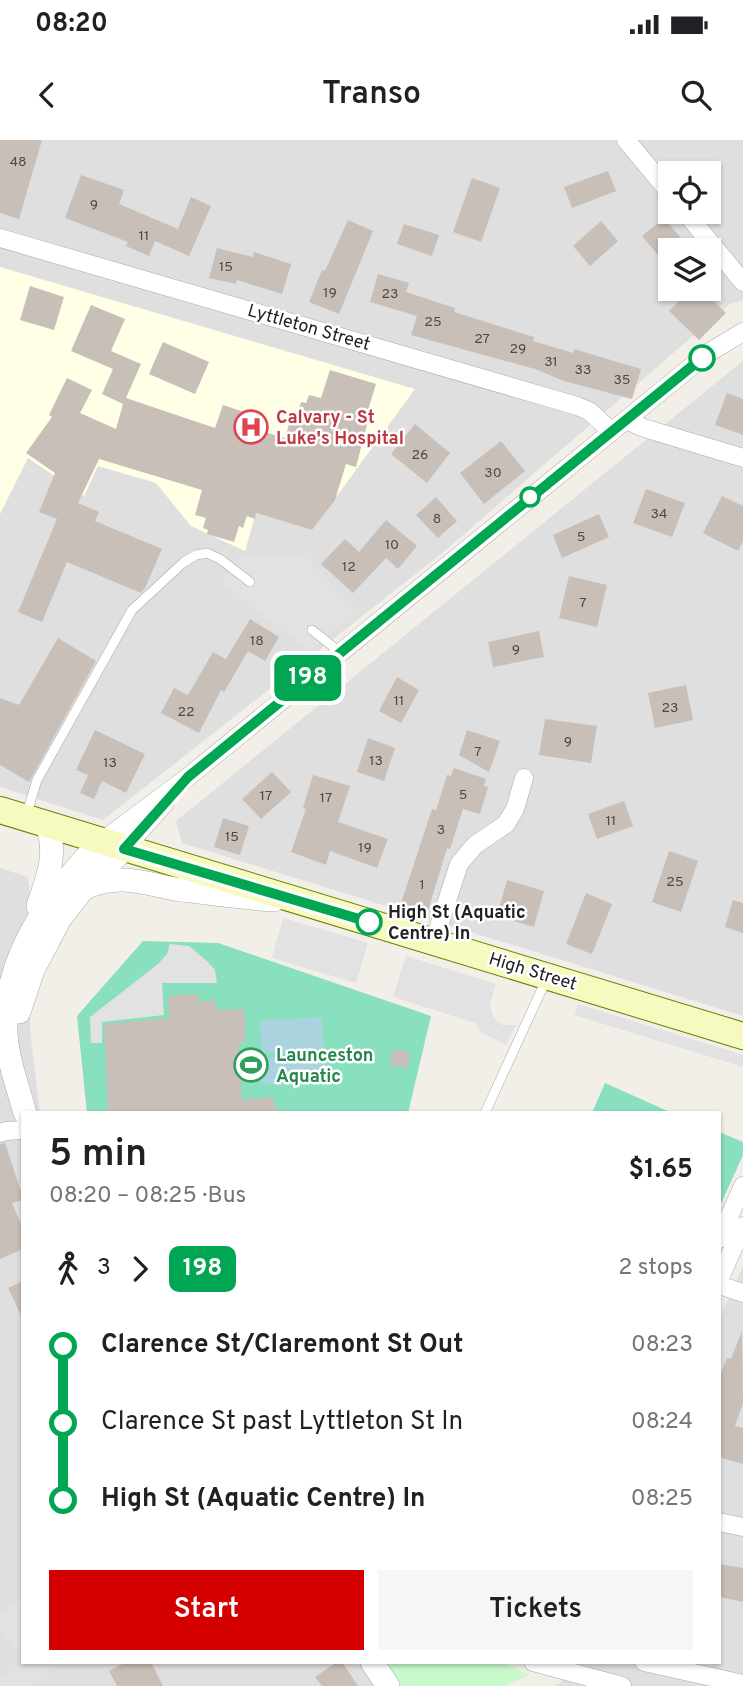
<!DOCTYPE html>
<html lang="en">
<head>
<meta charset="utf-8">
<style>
  :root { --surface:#fff; --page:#f6f6f6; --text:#202124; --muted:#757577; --accent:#d40000 }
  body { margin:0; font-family:Overpass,sans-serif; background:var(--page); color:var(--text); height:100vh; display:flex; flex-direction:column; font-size:26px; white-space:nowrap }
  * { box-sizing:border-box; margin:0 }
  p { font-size:23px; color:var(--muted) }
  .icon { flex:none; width:38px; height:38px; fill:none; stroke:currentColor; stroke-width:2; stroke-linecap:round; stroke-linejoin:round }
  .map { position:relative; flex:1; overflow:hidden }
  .side { position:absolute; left:21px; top:971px; width:700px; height:553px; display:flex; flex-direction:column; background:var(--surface); border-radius:0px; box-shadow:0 2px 5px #0004 }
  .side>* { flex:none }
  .badge { padding:0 14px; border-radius:10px; font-size:24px; line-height:46px }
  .fabs { position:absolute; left:658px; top:21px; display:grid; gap:14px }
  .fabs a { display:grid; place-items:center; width:63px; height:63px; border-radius:0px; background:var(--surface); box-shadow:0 2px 5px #0004; font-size:35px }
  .map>.badge { position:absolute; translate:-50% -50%; box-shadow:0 0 0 4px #fff }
  .legs { display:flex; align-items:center; gap:10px; height:77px; padding:0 28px; font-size:23px }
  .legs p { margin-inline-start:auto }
  .headline { display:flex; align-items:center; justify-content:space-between; height:119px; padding:0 28px }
  h1 { font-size:38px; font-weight:600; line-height:52px }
  .cta { display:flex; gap:14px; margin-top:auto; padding:14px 28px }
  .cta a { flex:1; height:80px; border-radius:0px; background:var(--accent); color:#fff; font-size:28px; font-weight:600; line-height:80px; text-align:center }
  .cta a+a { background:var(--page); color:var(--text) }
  ul { padding:0 28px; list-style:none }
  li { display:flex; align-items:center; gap:24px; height:77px; font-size:26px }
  li i { display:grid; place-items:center; width:10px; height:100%; margin:0 9px; background:currentColor }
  li i::after { content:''; width:18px; height:18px; margin:-9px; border:5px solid; border-radius:50%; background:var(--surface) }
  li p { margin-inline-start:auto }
  li:first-child i { background:linear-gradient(#0000 50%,currentColor 0) }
  li:last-child i { background:linear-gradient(currentColor 50%,#0000 0) }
  .status { display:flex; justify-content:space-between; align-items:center; height:49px; padding:0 35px; background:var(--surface); direction:ltr }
  .status svg { height:19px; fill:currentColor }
  header { display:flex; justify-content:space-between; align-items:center; height:91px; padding:0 28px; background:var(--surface); font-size:32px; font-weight:600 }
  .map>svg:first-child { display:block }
  .residential { fill:#e0dfdf; fill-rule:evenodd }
  .education { fill:#ffffe5 }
  .park { fill:#c8facc }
  .pitch { fill:#88e0be }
  .parking { fill:#e2e2e2 }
  .water { fill:#aad3df }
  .building { fill:#c7bfb8 }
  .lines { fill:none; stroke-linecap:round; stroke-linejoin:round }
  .service-casing { stroke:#a9a9a9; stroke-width:10 }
  .minor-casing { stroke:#a9a9a9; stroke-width:19 }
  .tertiary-casing { stroke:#a9a9a9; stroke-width:24 }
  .secondary-casing { stroke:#707d05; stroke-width:28 }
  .service { stroke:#fff; stroke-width:9 }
  .minor { stroke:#fff; stroke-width:18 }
  .tertiary { stroke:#fff; stroke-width:23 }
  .secondary { stroke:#f7fabf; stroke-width:26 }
  .line-1-casing { stroke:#fff; stroke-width:16 }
  .line-1 { stroke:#00a651; stroke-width:10 }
  .stop-1-dot { fill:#fff; stroke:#00a651; stroke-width:3.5 }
  .labels { text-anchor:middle; stroke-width:5; stroke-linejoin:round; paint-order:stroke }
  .number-label { font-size:14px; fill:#4b4948 }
  .street-label { font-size:18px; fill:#222; stroke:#fff }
  .health-label { font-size:18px; font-weight:bold; fill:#be3a42; stroke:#fff; text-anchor:start }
  .stop-label { font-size:18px; font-weight:bold; fill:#222; stroke:#fff; text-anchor:start }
  .leisure-label { font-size:18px; font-weight:bold; fill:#27864d; stroke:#fff; text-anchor:start }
</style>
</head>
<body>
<div class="status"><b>08:20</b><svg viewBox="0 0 49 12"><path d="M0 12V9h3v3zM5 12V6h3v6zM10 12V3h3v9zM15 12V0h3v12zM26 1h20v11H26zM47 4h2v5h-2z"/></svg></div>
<header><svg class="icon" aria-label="back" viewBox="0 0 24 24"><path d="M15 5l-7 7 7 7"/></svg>Transo<svg class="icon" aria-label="search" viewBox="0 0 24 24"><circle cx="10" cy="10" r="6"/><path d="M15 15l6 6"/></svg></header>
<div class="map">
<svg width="743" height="1546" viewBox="0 0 743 1546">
  <rect width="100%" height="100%" fill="#f2efe9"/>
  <g class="residential">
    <path d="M0,0h743v160l-13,4 -289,250 -338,266 -103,-33zM670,33h39v39h-39zM670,110h39v39h-39z"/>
    <path d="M743,221v655l-561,-173 -6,-22z"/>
    <path d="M0,728l28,9 3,34 -1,119 10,83h-17v549l362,1 16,23h-401z"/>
    <path d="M743,1126v420h-188l6,-4 9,-19 149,-1v-342z"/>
  </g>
  <path class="education" d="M0,127l415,122 -103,141 -56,-17 -11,38 -54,-25 -35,-43 -58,-17 -14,30 -56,-38 -28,56z"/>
  <path class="park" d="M387,1523h116l26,12 -25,11h-102z"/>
  <g class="pitch">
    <path d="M143,801l75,2 213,73 -23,97h-321l-10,-97z"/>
    <path d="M605,943l67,30h-80z"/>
    <path d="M719,992l24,10v13l-24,53z"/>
  </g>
  <g class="parking">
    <path d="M304,415l52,55 -46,42 -89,-70 20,-24z"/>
    <path d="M283,778l85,25 -12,40 -84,-25z"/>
    <path d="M170,804l19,2 19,16 7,8 2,13h-55l2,32 -62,7v21h-11l-1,-26 68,-53 9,-10z"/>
    <path d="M406,816l90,28 -6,20 3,13 9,8h14l-10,20 -25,-13 -6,-9 -82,-26z"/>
    <path d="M578,864l165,51v12l-169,-52z"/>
    <path d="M22,1456l1,47 -7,6 -16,-19v-16z"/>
    <path d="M23,1521v1l35,1 -29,23h-29v-6z"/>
  </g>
  <g class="water">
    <path d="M322,877l2,32 -62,4 -2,-32z"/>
    <path d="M325,914l1,20 -28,1 -14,10 -22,-2 -4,-3 -3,-18 5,-4z"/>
  </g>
  <g class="building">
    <path d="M0,0h42l-23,79 -19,-6z"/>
    <path d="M608,31l8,20 -44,17 -8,-21z"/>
    <path d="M81,35l43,15 -5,14 59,25 13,-32 20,9 -22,50 -34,-15 -6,15 -23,-10 2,-4 -63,-24z"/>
    <path d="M472,38l28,10 -19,54 -28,-10z"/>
    <path d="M664,78l27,32h-21v19l-28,-33z"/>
    <path d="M348,80l25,11 -34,83 -30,-12 13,-32 3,1z"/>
    <path d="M601,81l17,20 -28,25 -17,-20z"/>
    <path d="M404,84l35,11 -7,21 -35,-12z"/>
    <path d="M217,108l36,9 1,-5 37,12 -9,30 -45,-14 -1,4 -27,-6z"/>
    <path d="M378,134l31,9 -3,9 49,16 -1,4 80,25 -1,4 40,12 1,-4 67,20 -9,30 -68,-18 -29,-12 -124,-34 6,-19 -47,-14z"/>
    <path d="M30,146l34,11 -10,33 -34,-10z"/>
    <path d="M691,149h10l25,24 -27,27 -30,-29z"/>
    <path d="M91,165l34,14 -14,32 30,13 -15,34 89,30 8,-23 39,13 -4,12 27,8 8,-27 5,1 3,-10 5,1 3,-8 12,3 9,-28 46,14 -11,36 3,1 -12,46 -10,-3 -11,36 -23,30 -56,-17 -1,6 -8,-3 -4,12 -4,-2 -5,16 -27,-8 1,-4 -5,-2 3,-10 -11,-3 7,-25 -103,-31 -21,44 21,9 -4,9 67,28 -17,39 -4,5 -74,-31 -25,60 -24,-10 39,-93 -18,-7 16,-39 -29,-20 26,-36 -3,-2 18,-37 25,12 -12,23 36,16 7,-25 -21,-10 11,-25 -42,-18z"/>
    <path d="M163,202l46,20 -14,32 -46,-20z"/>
    <path d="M727,253l16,6v36l-28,-10z"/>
    <path d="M415,284l35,29 -23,30 -36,-29z"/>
    <path d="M501,301l24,30 -41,33 -24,-31z"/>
    <path d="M646,349l39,14 -13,34 -39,-14z"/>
    <path d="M722,356l21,10v35l-5,10 -35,-18z"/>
    <path d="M436,357l21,24 -19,17 -22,-23z"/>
    <path d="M599,374l10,23 -47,21 -9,-23z"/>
    <path d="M386,380l31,26 -19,23 -12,-11 -33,35 -32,-29 24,-25 14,13z"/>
    <path d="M569,436l38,9 -10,42 -38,-9z"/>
    <path d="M250,479l29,18 -14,24 -17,-10 -24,41 -3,-2 -22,43 -38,-20 13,-25 14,7 25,-43 13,7z"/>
    <path d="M539,491l5,26 -51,10 -5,-25z"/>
    <path d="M58,498l38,23 -67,121 -29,-17v-67l19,7z"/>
    <path d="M397,537l22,13 -18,33 -22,-12z"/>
    <path d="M686,545l7,35 -38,8 -7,-35z"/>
    <path d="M545,579l52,7 -6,37 -52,-8z"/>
    <path d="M95,590l50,24 -19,39 -24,-12 -8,18 -14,-6 8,-18 -12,-5z"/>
    <path d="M467,590l33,11 -11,31 -30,-17z"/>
    <path d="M368,598l27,10 -11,33 -27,-9z"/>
    <path d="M454,628l32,11 -2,7 4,1 -8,27 -17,-5 -13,40 -3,-1 -20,66 -27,-8 32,-97 4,1 11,-35 4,1z"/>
    <path d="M272,632l19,20 -30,27 -19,-20z"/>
    <path d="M313,635l37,11 -12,36 50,17 -11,29 -47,-17 -4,14 -35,-13 15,-43 -3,-1z"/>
    <path d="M624,661l9,25 -36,13 -9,-25z"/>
    <path d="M223,678l26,8 -9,29 -26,-8z"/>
    <path d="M669,711l29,10 -17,51 -29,-10z"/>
    <path d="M507,740l37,11 -10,36 -37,-11z"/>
    <path d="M586,753l26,11 -20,50 -26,-10z"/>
    <path d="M733,760l10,3v30l-18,-6z"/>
    <path d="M198,854l1,8 17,-2 1,10 27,-1 2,32 -7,2 3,57 30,-3 6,16h-170l-4,-89 65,-6 -1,-22z"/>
    <path d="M393,909l17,3 -2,16 -18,-3z"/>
    <path d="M5,1003l18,55v2l-11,3 11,26v20l-23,10v-115z"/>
    <path d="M23,1141v38l-15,-31z"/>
    <path d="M742,1191l1,72 -8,23 8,2v36l-24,-7v-79l8,-20 4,1z"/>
    <path d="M719,1424l24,4v34l-24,-5z"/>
    <path d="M126,1522h25l12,24h-46l-8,-15z"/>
    <path d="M337,1522h5l16,24h-36l-7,-9z"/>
  </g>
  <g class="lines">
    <defs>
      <g id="service">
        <path d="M312,490l28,22"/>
        <path d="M26,676l11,-36 95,-170 52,-48 12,-7 11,-2 13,6 30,23"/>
        <path d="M485,973l62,-135"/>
      </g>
      <g id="minor">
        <path d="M626,0l44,53"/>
        <path d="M685,72l58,70"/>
        <path d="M0,98l577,168 12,5 22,20"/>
        <path d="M626,280l18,8 99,30"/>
        <path d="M101,702l87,-65 520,-424 35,-21"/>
        <path d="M124,709l41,-46"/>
        <path d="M434,801l25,-77 16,-19 31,-21 9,-15 9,-31"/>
        <path d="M0,993l6,-2 17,-1"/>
        <path d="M719,1099l24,-53"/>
        <path d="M719,1140l24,-54"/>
        <path d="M719,1145l24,8"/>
        <path d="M719,1382l24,5"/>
        <path d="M533,1522l89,24"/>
        <path d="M644,1522l99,22"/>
      </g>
      <g id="tertiary">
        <path d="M87,747c35,-15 61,-2 95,3 31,4 61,8 92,10"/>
        <path d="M38,766c9,-27 21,-54 8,-82"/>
        <path d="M19,872l14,-42 28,-53 23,-29 40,-39"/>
        <path d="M25,973c-7,-25 -17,-52 -19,-79 -4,-74 45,-142 95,-192"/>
        <path d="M372,1522l16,24"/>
      </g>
      <path id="secondary" d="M0,670l743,226"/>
    </defs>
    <use href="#service" class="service-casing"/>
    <use href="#minor" class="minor-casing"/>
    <use href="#tertiary" class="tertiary-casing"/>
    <use href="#secondary" class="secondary-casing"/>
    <use href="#service" class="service"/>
    <use href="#minor" class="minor"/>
    <use href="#tertiary" class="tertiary"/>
    <use href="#secondary" class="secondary"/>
  </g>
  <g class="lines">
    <defs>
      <path id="line-1" d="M369,782l-245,-73 64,-72 514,-419"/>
    </defs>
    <use href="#line-1" class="line-1-casing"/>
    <use href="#line-1" class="line-1"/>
  </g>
  <defs>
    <symbol id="hospital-ring" viewBox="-11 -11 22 22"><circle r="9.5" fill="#fff" stroke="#e0444e" stroke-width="1.5"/><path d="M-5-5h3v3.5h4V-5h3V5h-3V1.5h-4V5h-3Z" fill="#e0444e"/></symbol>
    <symbol id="stadium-ring" viewBox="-11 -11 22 22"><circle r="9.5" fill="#fff" stroke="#2e9e5b" stroke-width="1.5"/><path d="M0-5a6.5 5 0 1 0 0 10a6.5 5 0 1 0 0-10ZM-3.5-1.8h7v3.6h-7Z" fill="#2e9e5b"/></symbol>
  </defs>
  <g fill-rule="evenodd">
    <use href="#hospital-ring" x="232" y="268" width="38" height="38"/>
    <use href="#stadium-ring" x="232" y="906" width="38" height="38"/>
  </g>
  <g class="stop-1-dot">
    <circle cx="702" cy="218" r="12"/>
    <circle cx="530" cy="357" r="9"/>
    <circle cx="369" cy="782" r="12"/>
  </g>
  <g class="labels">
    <g class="number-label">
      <text x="18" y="26">48</text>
      <text x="94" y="69">9</text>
      <text x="144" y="100">11</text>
      <text x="226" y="131">15</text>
      <text x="330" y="157">19</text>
      <text x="390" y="158">23</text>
      <text x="433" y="186">25</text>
      <text x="482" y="203">27</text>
      <text x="518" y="213">29</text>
      <text x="551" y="226">31</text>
      <text x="583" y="234">33</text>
      <text x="622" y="244">35</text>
      <text x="420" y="319">26</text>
      <text x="493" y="337">30</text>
      <text x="659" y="378">34</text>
      <text x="437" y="383">8</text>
      <text x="581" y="401">5</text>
      <text x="392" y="409">10</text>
      <text x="349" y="431">12</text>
      <text x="583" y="467">7</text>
      <text x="257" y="505">18</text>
      <text x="516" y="514">9</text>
      <text x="399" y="565">11</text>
      <text x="670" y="572">23</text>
      <text x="186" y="576">22</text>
      <text x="568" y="606">9</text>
      <text x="478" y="616">7</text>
      <text x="376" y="625">13</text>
      <text x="110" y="627">13</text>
      <text x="463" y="659">5</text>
      <text x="266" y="660">17</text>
      <text x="326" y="662">17</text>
      <text x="611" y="685">11</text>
      <text x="441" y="694">3</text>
      <text x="232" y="701">15</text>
      <text x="365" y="712">19</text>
      <text x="675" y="746">25</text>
      <text x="422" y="749">1</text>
    </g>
    <g class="street-label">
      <text transform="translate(309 187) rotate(16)" y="6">Lyttleton Street</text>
      <text transform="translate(533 831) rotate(17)" y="6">High Street</text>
    </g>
    <g class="health-label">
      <text x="276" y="283">Calvary - St<tspan x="276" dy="21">Luke's Hospital</tspan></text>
    </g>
    <g class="stop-label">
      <text x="388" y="778">High St (Aquatic<tspan x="388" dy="21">Centre) In</tspan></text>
    </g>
    <g class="leisure-label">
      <text x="276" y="921">Launceston<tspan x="276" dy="21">Aquatic</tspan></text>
    </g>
  </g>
</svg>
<div class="fabs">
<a><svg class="icon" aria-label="locate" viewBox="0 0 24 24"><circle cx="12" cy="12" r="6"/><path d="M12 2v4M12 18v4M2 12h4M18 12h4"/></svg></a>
<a><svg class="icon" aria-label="layers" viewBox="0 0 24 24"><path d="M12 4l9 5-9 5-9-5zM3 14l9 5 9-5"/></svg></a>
</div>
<b class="badge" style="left:308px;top:538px;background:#00a651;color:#fff">198</b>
<section class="side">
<div class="headline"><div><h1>5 min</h1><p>08:20 – 08:25 · Bus</p></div><b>$1.65</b></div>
<div class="legs"><svg class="icon" aria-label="walk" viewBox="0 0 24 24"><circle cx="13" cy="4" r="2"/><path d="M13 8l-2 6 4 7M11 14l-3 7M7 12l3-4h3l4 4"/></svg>3<svg class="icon" aria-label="forward" viewBox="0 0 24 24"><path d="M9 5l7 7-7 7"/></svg><b class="badge" style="background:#00a651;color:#fff">198</b><p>2 stops</p></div>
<ul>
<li><i style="color:#00a651"></i><b>Clarence St/Claremont St Out</b><p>08:23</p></li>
<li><i style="color:#00a651"></i><span>Clarence St past Lyttleton St In</span><p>08:24</p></li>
<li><i style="color:#00a651"></i><b>High St (Aquatic Centre) In</b><p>08:25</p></li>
</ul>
<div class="cta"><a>Start</a><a>Tickets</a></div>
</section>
</div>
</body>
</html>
